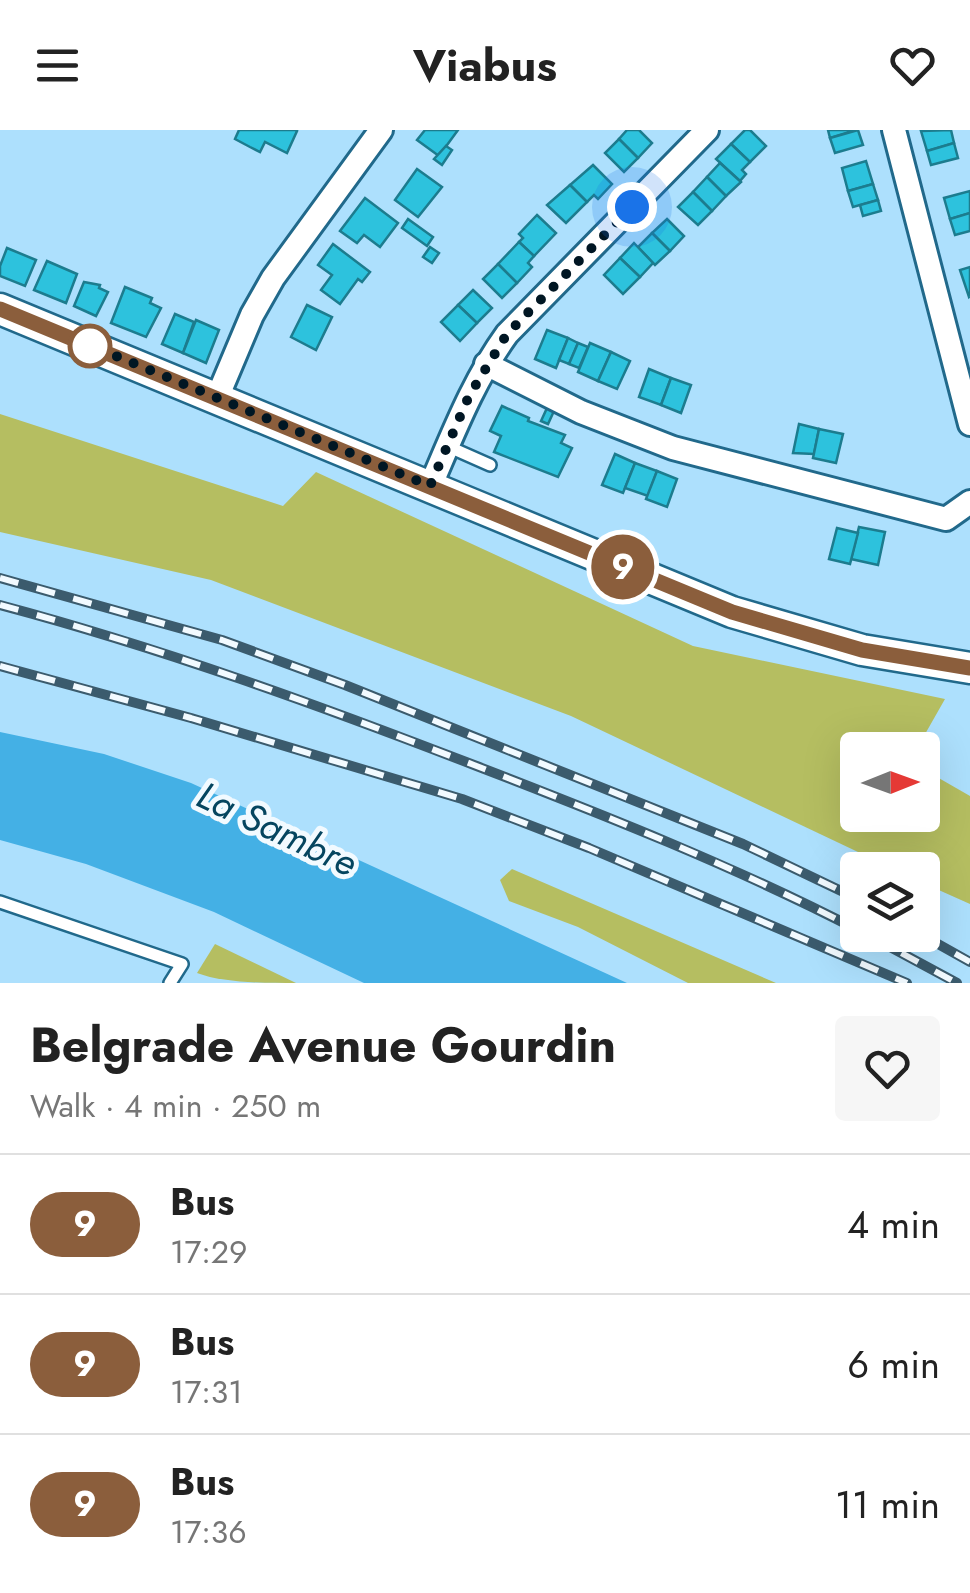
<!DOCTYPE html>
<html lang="en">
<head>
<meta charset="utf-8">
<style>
  :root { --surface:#fff; --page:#f6f6f6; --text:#222; --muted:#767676; --line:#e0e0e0 }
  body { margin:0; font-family:Jost,sans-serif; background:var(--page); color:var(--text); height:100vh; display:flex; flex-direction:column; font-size:38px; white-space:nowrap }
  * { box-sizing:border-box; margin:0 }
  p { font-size:32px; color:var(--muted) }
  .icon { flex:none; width:55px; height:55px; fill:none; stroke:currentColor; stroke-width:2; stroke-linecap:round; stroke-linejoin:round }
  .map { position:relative; height:853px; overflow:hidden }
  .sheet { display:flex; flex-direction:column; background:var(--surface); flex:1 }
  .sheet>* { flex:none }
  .badge { padding:0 20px; border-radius:32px; font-size:35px; line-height:65px }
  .needle { width:65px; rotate:89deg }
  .controls { position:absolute; left:840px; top:602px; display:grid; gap:20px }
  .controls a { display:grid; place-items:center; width:100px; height:100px; border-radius:10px; background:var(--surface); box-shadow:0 10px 40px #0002; font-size:50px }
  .you { position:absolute; width:50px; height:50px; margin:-25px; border:8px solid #fff; border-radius:50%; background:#1a73e8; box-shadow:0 0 0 15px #1a73e833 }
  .map>.badge { position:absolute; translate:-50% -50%; box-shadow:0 0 0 5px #fff }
  .round { display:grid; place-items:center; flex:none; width:105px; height:105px; border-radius:10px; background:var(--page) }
  .summary { display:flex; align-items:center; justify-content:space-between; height:170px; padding:0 30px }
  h1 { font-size:48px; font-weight:700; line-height:75px }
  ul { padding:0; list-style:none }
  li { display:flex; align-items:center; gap:30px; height:140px; padding:0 30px; border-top:2px solid var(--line) }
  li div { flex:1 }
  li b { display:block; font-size:38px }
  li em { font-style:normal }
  li .badge { min-width:110px; font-weight:700; text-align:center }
  header { display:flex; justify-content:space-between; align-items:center; height:130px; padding:0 30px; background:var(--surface); font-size:45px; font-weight:700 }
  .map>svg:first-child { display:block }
  .green { fill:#b5be61 }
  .water { fill:#44b0e5 }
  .building { fill:#2dc2dd; stroke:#1c7c8e; stroke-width:2.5 }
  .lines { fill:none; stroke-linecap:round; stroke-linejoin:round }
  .service-casing { stroke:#21698b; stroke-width:16 }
  .minor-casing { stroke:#21698b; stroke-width:28 }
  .tertiary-casing { stroke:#21698b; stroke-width:35 }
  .service { stroke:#fff; stroke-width:11 }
  .minor { stroke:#fff; stroke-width:22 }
  .tertiary { stroke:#fff; stroke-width:30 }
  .rail-casing { stroke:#3b5b6d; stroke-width:10 }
  .rail { stroke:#f2faff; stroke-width:6; stroke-dasharray:19; stroke-linecap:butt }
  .line-casing { stroke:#fff; stroke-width:22 }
  .line { stroke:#8b5e3c; stroke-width:15 }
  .walk { stroke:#001623; stroke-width:10; stroke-dasharray:0 18 }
  .stop-dot { fill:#fff; stroke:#8b5e3c; stroke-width:5 }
  .labels { text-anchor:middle; stroke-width:10; stroke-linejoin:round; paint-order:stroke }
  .water-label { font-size:38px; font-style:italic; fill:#05455f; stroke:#f2faff }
</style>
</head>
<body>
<header><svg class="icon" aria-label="menu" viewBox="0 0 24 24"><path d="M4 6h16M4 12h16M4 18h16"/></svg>Viabus<svg class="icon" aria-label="heart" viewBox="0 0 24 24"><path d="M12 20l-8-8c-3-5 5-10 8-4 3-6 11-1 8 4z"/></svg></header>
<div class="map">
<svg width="970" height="853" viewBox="0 0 970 853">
  <rect width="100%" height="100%" fill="#ade0fd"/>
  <g class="green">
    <path d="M0,284l283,92 33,-34 377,174 252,53 -29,51h-58v65h64l1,-46 47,27v108l-47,-21 -1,-13h-26l-325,-154 -360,-136 -211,-48z"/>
    <path d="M512,739l264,114h-88l-110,-56 -69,-26 -9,-21z"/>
    <path d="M215,814l81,39c-31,0 -73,0 -99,-10z"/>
  </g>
  <path class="water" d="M0,602l104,22 87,29 436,200h-263l-150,-71 -128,-48 -86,-24z"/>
  <g class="building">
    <path d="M239,0h56l2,1 -10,22 -22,-11 -5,10 -10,-5 -15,-8z"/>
    <path d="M425,0h33l-19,26 -22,-16z"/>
    <path d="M627,0h12l13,13 -14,15 -19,-19z"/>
    <path d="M745,0h5l16,16 -16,16 -19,-18z"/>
    <path d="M828,0h28l-26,8z"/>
    <path d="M858,0l5,15 -28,8 -5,-15z"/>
    <path d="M951,0l3,13 -27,8 -6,-20z"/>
    <path d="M619,9l19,19 -14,14 -19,-19z"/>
    <path d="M954,13l4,15 -27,7 -4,-14z"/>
    <path d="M731,14l19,18 -8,8 4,4 -6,7 -24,-22z"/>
    <path d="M446,16l6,4 -10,15 -8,-6z"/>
    <path d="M866,31l7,23 -25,7 -6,-23z"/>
    <path d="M720,33l21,19 -15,14 -19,-19z"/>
    <path d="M593,35l19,19 -14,15 -4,-4 -7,7 -17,-17z"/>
    <path d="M417,39l25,18 -24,30 -23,-17z"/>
    <path d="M707,47l19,19 -14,15 -19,-19z"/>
    <path d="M873,54l5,16 -25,7 -5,-16z"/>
    <path d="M570,55l17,17 -21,21 -19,-18z"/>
    <path d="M970,61v22l-20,6 -6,-21z"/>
    <path d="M693,62l19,19 -14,14 -20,-18z"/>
    <path d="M365,68l33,25 -18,24 -16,-12 -7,8 -17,-12z"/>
    <path d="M878,70l3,11 -18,5 -3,-11z"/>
    <path d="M970,83v18l-15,4 -5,-16z"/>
    <path d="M537,85l19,18 -22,23 -15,-14 4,-4 -4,-4z"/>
    <path d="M408,89l25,18 -6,9 -25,-18z"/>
    <path d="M667,89l17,17 -14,15 -18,-18z"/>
    <path d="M652,103l18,18 -15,14 -17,-18z"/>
    <path d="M519,112l15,14 -6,7 4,4 -15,16 -19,-19z"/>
    <path d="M634,113l19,20 -13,14 -20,-19z"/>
    <path d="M333,114l37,28 -8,10 -4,-3 -18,25 -19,-14 11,-15 -14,-10z"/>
    <path d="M430,117l9,6 -7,10 -9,-6z"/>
    <path d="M7,118l29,12 -11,26 -25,-10v-10z"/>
    <path d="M620,128l20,19 -17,17 -19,-19z"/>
    <path d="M47,131l30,13 -11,29 -32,-13z"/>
    <path d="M498,134l19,19 -15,15 -19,-19z"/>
    <path d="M970,137v29l-1,1 -9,-27z"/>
    <path d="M84,152l16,3 -1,3 9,4 -12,24 -22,-10z"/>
    <path d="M125,157l27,11 -2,5 11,5 -15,29 -35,-14z"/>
    <path d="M473,160l19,18 -15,15 -19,-18z"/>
    <path d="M307,175l25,12 -16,33 -25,-13z"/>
    <path d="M458,175l19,18 -17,18 -19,-19z"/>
    <path d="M175,184l19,8 -11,31 -21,-9z"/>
    <path d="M196,190l23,10 -13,33 -23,-10z"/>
    <path d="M547,200l21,8 -12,30 -21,-9z"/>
    <path d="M568,208l10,5 -9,21 -10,-4z"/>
    <path d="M578,213l10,4 -9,21 -10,-4z"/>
    <path d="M590,213l21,9 -13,29 -20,-9z"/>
    <path d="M611,222l19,9 -13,28 -19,-8z"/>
    <path d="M649,239l22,9 -10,27 -22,-8z"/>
    <path d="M671,248l20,7 -10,28 -20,-8z"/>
    <path d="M502,276l27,12 -1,3 37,14 -4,8 11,5 -14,29 -64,-25 7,-16 -11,-5z"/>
    <path d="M547,278l7,3 -6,13 -7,-3z"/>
    <path d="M799,294l20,5 -5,25 -21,-1z"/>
    <path d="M819,299l24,5 -7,29 -23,-5z"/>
    <path d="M615,324l20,9 -12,30 -21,-8z"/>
    <path d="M635,333l22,8 -9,25 -23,-8z"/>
    <path d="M657,341l20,8 -10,28 -21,-8z"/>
    <path d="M859,397l26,5 -7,33 -27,-6z"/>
    <path d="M837,398l21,5 -8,31 -21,-5z"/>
  </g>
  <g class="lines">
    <defs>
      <g id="service">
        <path d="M447,316l43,19"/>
        <path d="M0,772l182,62 -12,19"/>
      </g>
      <g id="minor">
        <path d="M894,0l76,294"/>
        <path d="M486,234l95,48 92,36 273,71 24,-17"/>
        <path d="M217,268l35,-83 21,-37 108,-148"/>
        <path d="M430,357c23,-53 43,-106 77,-153l200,-204"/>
      </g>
      <path id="tertiary" d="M0,179l732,303 130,38 108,18"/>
    </defs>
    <use href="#service" class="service-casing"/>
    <use href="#minor" class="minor-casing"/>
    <use href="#tertiary" class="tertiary-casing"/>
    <use href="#service" class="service"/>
    <use href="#minor" class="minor"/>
    <use href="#tertiary" class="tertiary"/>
    <defs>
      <g id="rail">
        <path d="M0,448l222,62 123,45 398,159 115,55"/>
        <path d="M0,475c162,43 318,100 474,160 130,50 260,101 384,165"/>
        <path d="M0,536l191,52 271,81 127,49 318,135"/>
        <path d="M868,805l89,48"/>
        <path d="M922,805l48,27"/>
      </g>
    </defs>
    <use href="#rail" class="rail-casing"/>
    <use href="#rail" class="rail"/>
  </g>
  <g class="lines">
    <defs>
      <path id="line" d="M0,179l732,303 130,38 108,18"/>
    </defs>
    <use href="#line" class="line-casing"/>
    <use href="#line" class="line"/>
    <path class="walk" d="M90,216l-3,-2 343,142 39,-90 38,-62 125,-127"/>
  </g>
  <circle class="stop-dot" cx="90" cy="216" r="20"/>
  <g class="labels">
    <g class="water-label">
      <text transform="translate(277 699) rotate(25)" y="13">La Sambre</text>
    </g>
  </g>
</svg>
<div class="controls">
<a><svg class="needle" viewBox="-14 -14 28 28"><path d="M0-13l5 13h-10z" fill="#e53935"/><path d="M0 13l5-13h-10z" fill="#767676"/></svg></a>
<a><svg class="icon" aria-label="layers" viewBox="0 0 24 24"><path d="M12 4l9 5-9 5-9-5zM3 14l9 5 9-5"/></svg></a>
</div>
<div class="you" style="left:632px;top:77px"></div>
<b class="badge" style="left:623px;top:437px;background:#8b5e3c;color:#fff">9</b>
</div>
<section class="sheet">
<div class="summary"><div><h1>Belgrade Avenue Gourdin</h1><p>Walk · 4 min · 250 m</p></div><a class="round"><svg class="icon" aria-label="heart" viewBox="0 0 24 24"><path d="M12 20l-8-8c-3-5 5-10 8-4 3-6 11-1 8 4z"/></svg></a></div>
<ul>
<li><span class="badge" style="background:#8b5e3c;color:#fff">9</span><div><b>Bus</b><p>17:29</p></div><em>4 min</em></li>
<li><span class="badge" style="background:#8b5e3c;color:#fff">9</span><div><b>Bus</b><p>17:31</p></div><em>6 min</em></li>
<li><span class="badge" style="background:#8b5e3c;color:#fff">9</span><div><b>Bus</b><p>17:36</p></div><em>11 min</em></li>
</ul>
</section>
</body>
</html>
